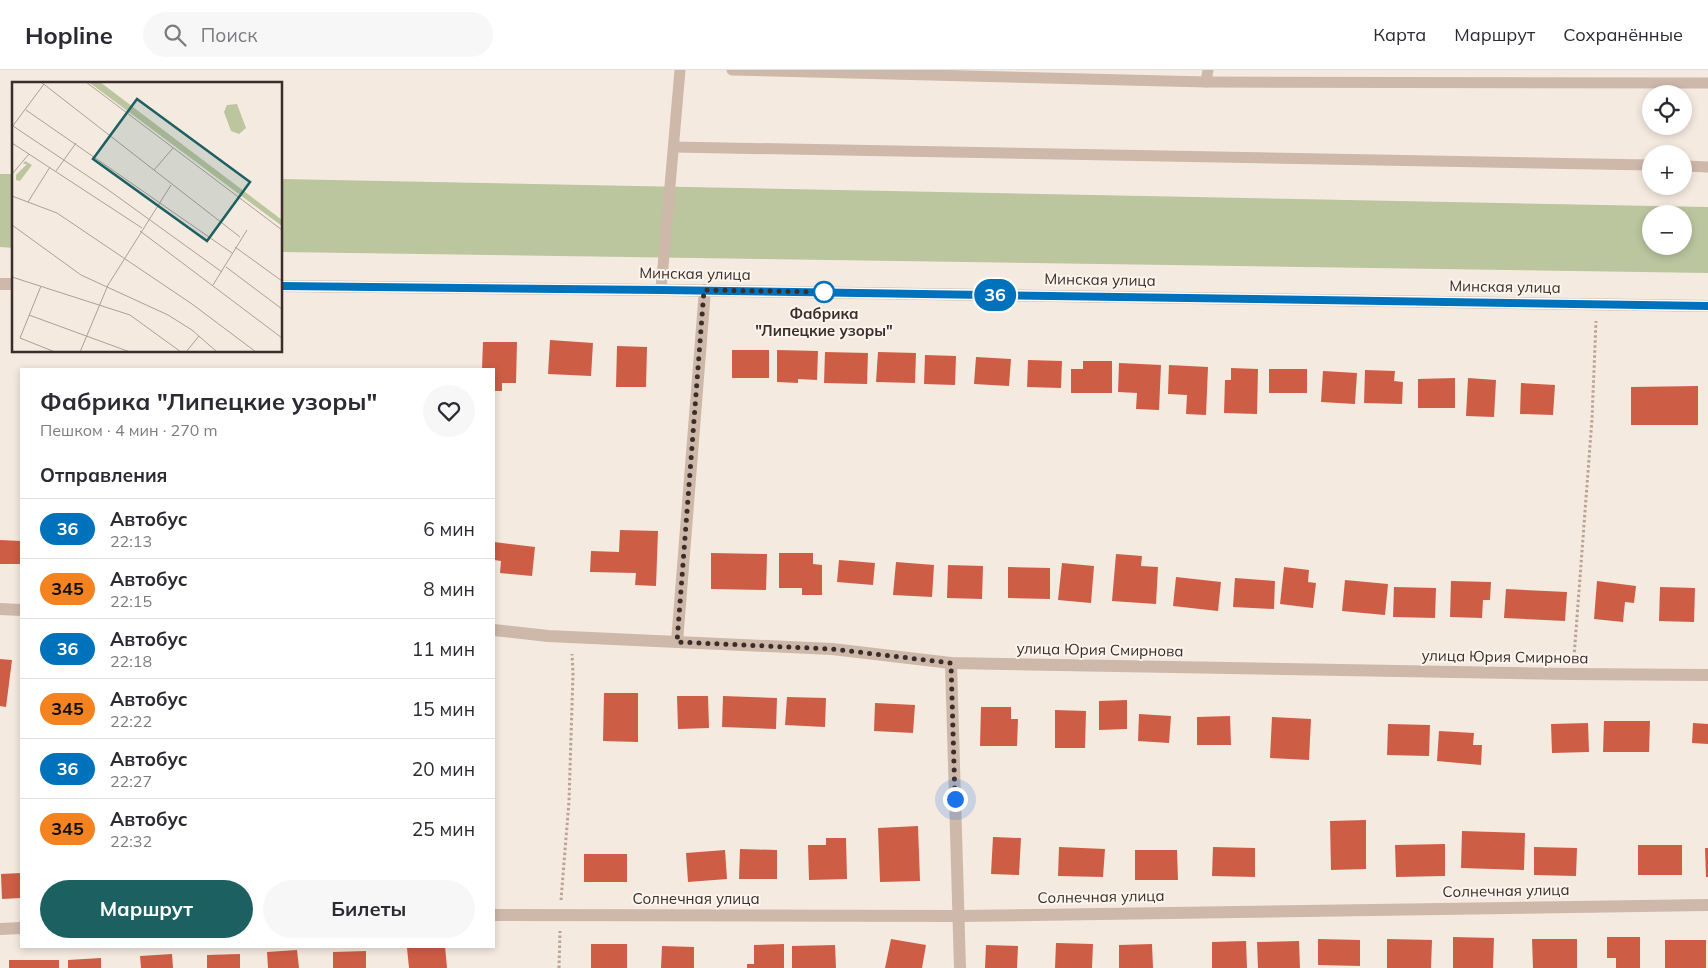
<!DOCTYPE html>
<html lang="ru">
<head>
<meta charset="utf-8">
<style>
  :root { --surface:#fff; --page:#f7f7f7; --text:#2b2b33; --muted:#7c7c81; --line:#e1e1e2; --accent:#1c6061 }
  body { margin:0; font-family:Mulish,sans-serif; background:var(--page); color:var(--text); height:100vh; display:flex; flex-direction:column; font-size:19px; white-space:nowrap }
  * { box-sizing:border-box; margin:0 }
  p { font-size:16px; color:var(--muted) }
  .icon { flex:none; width:28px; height:28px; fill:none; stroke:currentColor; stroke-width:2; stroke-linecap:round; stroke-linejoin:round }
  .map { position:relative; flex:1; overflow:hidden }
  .details { position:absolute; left:20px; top:298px; width:475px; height:580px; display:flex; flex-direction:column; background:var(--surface); border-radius:0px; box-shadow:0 2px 8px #0003 }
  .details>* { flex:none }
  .badge { padding:0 10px; border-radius:16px; font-size:18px; line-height:32px }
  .controls { position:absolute; left:1642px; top:15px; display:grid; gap:10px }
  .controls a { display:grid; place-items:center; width:50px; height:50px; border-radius:50%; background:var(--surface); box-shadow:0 2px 8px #0003; font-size:25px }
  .you { position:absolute; width:25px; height:25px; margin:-12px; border:4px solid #fff; border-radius:50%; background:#1a73e8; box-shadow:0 0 0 8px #1a73e833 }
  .map>.badge { position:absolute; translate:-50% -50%; box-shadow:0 0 0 2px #fff }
  h2 { padding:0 20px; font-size:19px; line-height:45px }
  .round { display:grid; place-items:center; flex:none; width:52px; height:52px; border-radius:26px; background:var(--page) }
  .summary { display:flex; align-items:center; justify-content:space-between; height:85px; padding:0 20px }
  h1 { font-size:24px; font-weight:700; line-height:38px }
  .cta { display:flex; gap:10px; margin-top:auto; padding:10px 20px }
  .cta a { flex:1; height:58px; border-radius:30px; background:var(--accent); color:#fff; font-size:20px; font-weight:700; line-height:58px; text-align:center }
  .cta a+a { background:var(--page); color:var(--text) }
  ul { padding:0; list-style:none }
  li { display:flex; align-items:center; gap:15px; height:60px; padding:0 20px; border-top:1px solid var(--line) }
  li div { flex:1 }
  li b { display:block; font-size:19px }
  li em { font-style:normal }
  li .badge { min-width:55px; font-weight:700; text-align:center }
  header { display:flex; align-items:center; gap:30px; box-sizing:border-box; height:70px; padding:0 25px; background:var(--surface); border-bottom:1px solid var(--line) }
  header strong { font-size:24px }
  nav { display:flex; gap:28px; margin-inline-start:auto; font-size:18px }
  .search { width:350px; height:45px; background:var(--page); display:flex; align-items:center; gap:12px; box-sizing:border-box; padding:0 18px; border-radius:28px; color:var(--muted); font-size:19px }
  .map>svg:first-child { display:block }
  .green { fill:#bbc59e; fill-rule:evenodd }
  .building { fill:#ce5d45 }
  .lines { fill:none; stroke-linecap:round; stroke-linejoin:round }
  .path { stroke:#baa294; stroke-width:3; stroke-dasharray:2.5 2.5; stroke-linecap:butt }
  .service { stroke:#ceb8aa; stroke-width:11 }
  .minor { stroke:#ceb8aa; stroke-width:12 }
  .line-casing { stroke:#fff; stroke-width:11 }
  .line { stroke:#0072bc; stroke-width:8 }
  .walk { stroke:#3b2e2a; stroke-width:5; stroke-dasharray:0 9 }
  .stop-dot { fill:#fff; stroke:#0072bc; stroke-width:2.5 }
  .labels { text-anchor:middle; stroke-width:4; stroke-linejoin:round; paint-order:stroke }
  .street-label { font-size:15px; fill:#3b2e2a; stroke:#fcf4ed }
  .stop-label { font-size:15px; font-weight:bold; fill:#3b2e2a; stroke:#fcf4ed }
  .inset-road { fill:none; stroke:#ab9f97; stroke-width:1 }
  .view { fill:#1c6061; fill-opacity:0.15; stroke:#1c6061; stroke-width:2.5 }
  .inset-edge { fill:none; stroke:#3b2e2a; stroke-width:2.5 }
</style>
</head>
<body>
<header>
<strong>Hopline</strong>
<div class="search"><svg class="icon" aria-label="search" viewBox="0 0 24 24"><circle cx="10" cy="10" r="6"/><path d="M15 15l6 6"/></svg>Поиск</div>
<nav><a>Карта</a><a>Маршрут</a><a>Сохранённые</a></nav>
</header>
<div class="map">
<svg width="1708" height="898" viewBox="0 0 1708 898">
  <rect width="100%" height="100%" fill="#f5eae0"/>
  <g class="green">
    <path d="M0,104h14v74l-14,-1z"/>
    <path d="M281,109l1427,28v66l-1427,-21zM1651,144h33v32h-33z"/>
  </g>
  <g class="building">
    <path d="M550,270l43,3 -2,33 -43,-2z"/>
    <path d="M483,272h34l-1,41h-14v8h-8v-22h-12z"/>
    <path d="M617,276l30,1 -1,40h-30z"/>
    <rect x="732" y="280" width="37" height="28"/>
    <path d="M777,280l41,1 -1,29 -19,-1v4l-21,-1z"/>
    <path d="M825,282l43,1 -1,31 -43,-1z"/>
    <path d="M878,282l38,1 -1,30 -39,-1z"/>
    <path d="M925,285l31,1 -1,29 -31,-1z"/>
    <path d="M976,287l35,2 -2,27 -35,-2z"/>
    <path d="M1028,290l34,1 -1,27 -34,-1z"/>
    <path d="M1083,291h29v32h-41v-24h12z"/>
    <path d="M1119,293l42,2 -2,45 -23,-1 1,-16 -19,-1z"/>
    <path d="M1169,295l39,2 -2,48 -20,-1 1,-19 -19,-1z"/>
    <path d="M1231,298l27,1 -1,45 -33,-1 1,-33h6z"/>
    <rect x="1269" y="299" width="38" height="24"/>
    <path d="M1365,300l30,1 -1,10 9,1 -1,22 -38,-1z"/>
    <path d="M1323,301l34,2 -2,31 -34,-2z"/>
    <path d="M1455,308v30h-37v-29z"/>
    <path d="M1468,308l28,2 -2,37 -28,-1z"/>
    <path d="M1521,313l34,2 -2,30 -33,-1z"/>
    <path d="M1698,316v39h-67v-38z"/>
    <path d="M620,460l38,1 -2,55 -21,-1 1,-12 -46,-1 1,-21 28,1z"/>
    <path d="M0,470l21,1v23h-21z"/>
    <path d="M494,472l41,5 -3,29 -32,-3 1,-12 -7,-1z"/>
    <path d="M711,483l56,1 -1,36 -55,-1z"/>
    <path d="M779,483h34v11l9,1v30h-20v-7h-23z"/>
    <path d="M1116,484l26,2 -1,10 17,1 -2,37 -44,-3z"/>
    <path d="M839,490l36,3 -2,22 -36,-3z"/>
    <path d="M896,492l38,3 -2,32 -39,-2z"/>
    <path d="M1062,493l32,3 -3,37 -33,-3z"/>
    <path d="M948,495l35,1 -1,33 -35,-1z"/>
    <path d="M1008,497l42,1v31l-42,-1z"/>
    <path d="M1284,497l25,3 -1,12 8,1 -3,25 -33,-4z"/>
    <path d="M1176,507l45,5 -3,29 -45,-5z"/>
    <path d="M1235,508l40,3 -1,28 -41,-2z"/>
    <path d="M1345,510l43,4 -3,31 -43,-4z"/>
    <path d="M1451,511l40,1 -1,18h-7l-1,18 -32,-1z"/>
    <path d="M1597,511l39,5 -2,17 -9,-1 -2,20 -29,-3z"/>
    <path d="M1394,517l42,1 -1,30 -42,-1z"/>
    <path d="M1660,517l35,1 -1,34 -35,-1z"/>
    <path d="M1506,519l61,3 -2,29 -61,-3z"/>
    <path d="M0,589l12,1 -6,47 -6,-1z"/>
    <path d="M604,623h34v49l-35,-1z"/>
    <path d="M677,626h31l1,32 -31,1z"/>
    <path d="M723,626l54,2 -1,31 -54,-2z"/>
    <path d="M787,627l39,1 -1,29 -40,-2z"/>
    <path d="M1127,630v29l-28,1v-29z"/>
    <path d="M875,633l40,2 -2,28 -39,-2z"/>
    <path d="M981,637h30v12h7l-1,27h-37z"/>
    <path d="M1055,640l31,1 -1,37h-30z"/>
    <path d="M1139,644l32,2 -2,27 -31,-2z"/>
    <path d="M1230,646l1,29h-34v-28z"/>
    <path d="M1272,647l39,2 -2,41 -39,-2z"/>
    <path d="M1604,651h46l-1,31h-46z"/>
    <path d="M1588,653l1,29 -37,1 -1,-29z"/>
    <path d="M1693,653l15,1v20l-16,-1z"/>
    <path d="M1388,654l42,1 -1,31 -42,-1z"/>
    <path d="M1439,661l35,2 -1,12h9l-1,20 -44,-4z"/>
    <path d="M1366,750v49l-35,1 -1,-49z"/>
    <path d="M918,756l2,55 -40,1 -2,-54z"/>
    <path d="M1462,761l63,2 -1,37 -63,-2z"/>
    <path d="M993,767l28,1 -2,37 -28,-1z"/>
    <path d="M826,768h20l1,41 -38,1 -1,-35h18z"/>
    <path d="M1445,774v32l-49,1 -1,-32z"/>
    <rect x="1638" y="775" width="44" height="30"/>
    <path d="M1059,777l46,2 -2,28 -45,-1z"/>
    <path d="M1213,777l42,1v29l-43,-1z"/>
    <path d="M1534,777l43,1 -1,28 -42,-1z"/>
    <path d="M1705,778h3v29h-2z"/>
    <path d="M740,779l37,1v29h-38z"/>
    <path d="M725,780l2,29 -39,3 -2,-29z"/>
    <path d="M1135,780h42l1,30h-43z"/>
    <rect x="584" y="784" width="43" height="28"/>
    <path d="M21,803v25l-19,1 -1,-25z"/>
    <path d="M1453,867l41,1 -1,30h-40z"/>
    <path d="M1607,867h33v31h-24v-10h-9z"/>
    <path d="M891,869l35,6 -4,23h-37z"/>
    <path d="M1318,869l42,1v26l-42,-1z"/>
    <path d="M1387,869l45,1 -1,28h-44z"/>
    <path d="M1532,869h45v29h-44z"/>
    <rect x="1665" y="870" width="41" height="28"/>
    <path d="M1246,871l1,27h-35v-26z"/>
    <path d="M1299,871l1,27h-42l-1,-26z"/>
    <path d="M1056,873l37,1 -1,24h-37z"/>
    <rect x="591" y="874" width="36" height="24"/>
    <path d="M784,874v24h-37v-4h7v-19z"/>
    <path d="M1152,874l1,24h-34v-23z"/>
    <path d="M835,875l1,23h-44v-22z"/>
    <path d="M986,875l32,1 -1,22h-32z"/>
    <path d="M429,876h16l2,22h-38l-2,-20z"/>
    <path d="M662,876l32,1v21h-33z"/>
    <path d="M297,880l2,18h-31l-1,-16z"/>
    <path d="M366,881v17h-33v-16z"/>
    <path d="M172,884l1,14h-32l-1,-12z"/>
    <path d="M240,884v14h-33v-13z"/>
    <path d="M101,888v10h-33v-8z"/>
    <rect x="9" y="890" width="50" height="8"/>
  </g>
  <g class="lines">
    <g class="path">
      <path d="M1574,587l18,-238 4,-98"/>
      <path d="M561,830l8,-99 4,-128 -1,-19"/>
      <path d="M559,898l1,-37"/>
    </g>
    <g class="service">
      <path d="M732,0l474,12 2,-12"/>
      <path d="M1206,12l502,1"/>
      <path d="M674,77l977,18"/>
      <path d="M1684,96l24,1"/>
      <path d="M661,220l19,-220"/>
    </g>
    <g class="minor">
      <path d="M0,214h14"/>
      <path d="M281,216l380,4 1047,16"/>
      <path d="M0,539l21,1"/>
      <path d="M494,560l54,6 284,13 119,14 620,11 137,1"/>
      <path d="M677,572l28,-352"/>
      <path d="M951,593l9,305"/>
      <path d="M494,845l465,1 749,-11"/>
      <path d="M0,859l21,-1"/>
    </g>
  </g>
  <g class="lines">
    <defs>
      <path id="line" d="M281,216l380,4 1047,16"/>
    </defs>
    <use href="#line" class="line-casing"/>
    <use href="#line" class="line"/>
    <path class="walk" d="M824,222l-120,-2 -27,352 155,7 119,14 4,136"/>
  </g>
  <circle class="stop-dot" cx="824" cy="222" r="10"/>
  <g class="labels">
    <g class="street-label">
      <text transform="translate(695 204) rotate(1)" y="5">Минская улица</text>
      <text transform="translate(1100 210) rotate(1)" y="5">Минская улица</text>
      <text transform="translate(1505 217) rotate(1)" y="5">Минская улица</text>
      <text transform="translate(1100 580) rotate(1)" y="5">улица Юрия Смирнова</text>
      <text transform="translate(1505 587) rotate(1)" y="5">улица Юрия Смирнова</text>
      <text transform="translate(1506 821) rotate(-1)" y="5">Солнечная улица</text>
      <text transform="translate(1101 827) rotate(-1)" y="5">Солнечная улица</text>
      <text x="696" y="834">Солнечная улица</text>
    </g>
    <g class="stop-label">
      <text x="824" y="249">Фабрика<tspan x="824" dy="17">"Липецкие узоры"</tspan></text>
    </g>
  </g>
  <g transform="translate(12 12)">
    <rect width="270" height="270" fill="#f5eae0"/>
    <path d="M88,0l182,138v6l-192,-143zM225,22l9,24 -7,6 -8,-3 -7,-19 3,-7zM13,79l7,4 -12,16 -4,-1v-5l11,-11h-4z" fill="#bbc59e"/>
    <path class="inset-road" d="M29,0l199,155M74,0l196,148M14,28l206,143M1,44l94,63 115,83M0,45l32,-43M0,61l130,85M142,88l19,-22M44,89l20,-28M0,92l17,-20M0,114l45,17 135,91 64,48M16,120l22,-35M0,143l69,50 87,40 24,15 25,22M128,149l142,107M223,165l47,34M214,185l56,42M0,195l118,38 51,37M201,203l34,-55M29,204l-21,52 35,14M17,233l101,37M68,270l28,-67 63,-100M174,270l13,-16"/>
    <path class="view" d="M125,17l113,83 -43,59 -114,-82z"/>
    <rect width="270" height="270" class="inset-edge"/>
  </g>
</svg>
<div class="controls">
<a><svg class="icon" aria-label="locate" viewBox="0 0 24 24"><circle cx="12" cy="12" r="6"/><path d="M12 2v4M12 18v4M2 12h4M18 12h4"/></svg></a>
<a>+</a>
<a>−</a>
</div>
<div class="you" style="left:955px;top:729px"></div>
<b class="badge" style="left:995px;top:225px;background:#0072bc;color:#fff">36</b>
<section class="details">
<div class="summary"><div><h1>Фабрика &quot;Липецкие узоры&quot;</h1><p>Пешком · 4 мин · 270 m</p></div><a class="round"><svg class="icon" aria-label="heart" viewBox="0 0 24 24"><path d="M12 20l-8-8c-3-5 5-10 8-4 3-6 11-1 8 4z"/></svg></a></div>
<h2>Отправления</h2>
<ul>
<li><span class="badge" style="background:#0072bc;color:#fff">36</span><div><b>Автобус</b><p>22:13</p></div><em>6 мин</em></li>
<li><span class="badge" style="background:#f58220;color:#111">345</span><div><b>Автобус</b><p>22:15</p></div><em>8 мин</em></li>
<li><span class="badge" style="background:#0072bc;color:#fff">36</span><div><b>Автобус</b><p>22:18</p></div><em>11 мин</em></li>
<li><span class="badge" style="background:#f58220;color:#111">345</span><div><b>Автобус</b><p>22:22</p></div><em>15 мин</em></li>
<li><span class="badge" style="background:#0072bc;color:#fff">36</span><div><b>Автобус</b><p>22:27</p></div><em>20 мин</em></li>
<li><span class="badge" style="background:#f58220;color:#111">345</span><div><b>Автобус</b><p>22:32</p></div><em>25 мин</em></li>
</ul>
<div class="cta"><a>Маршрут</a><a>Билеты</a></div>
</section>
</div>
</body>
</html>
